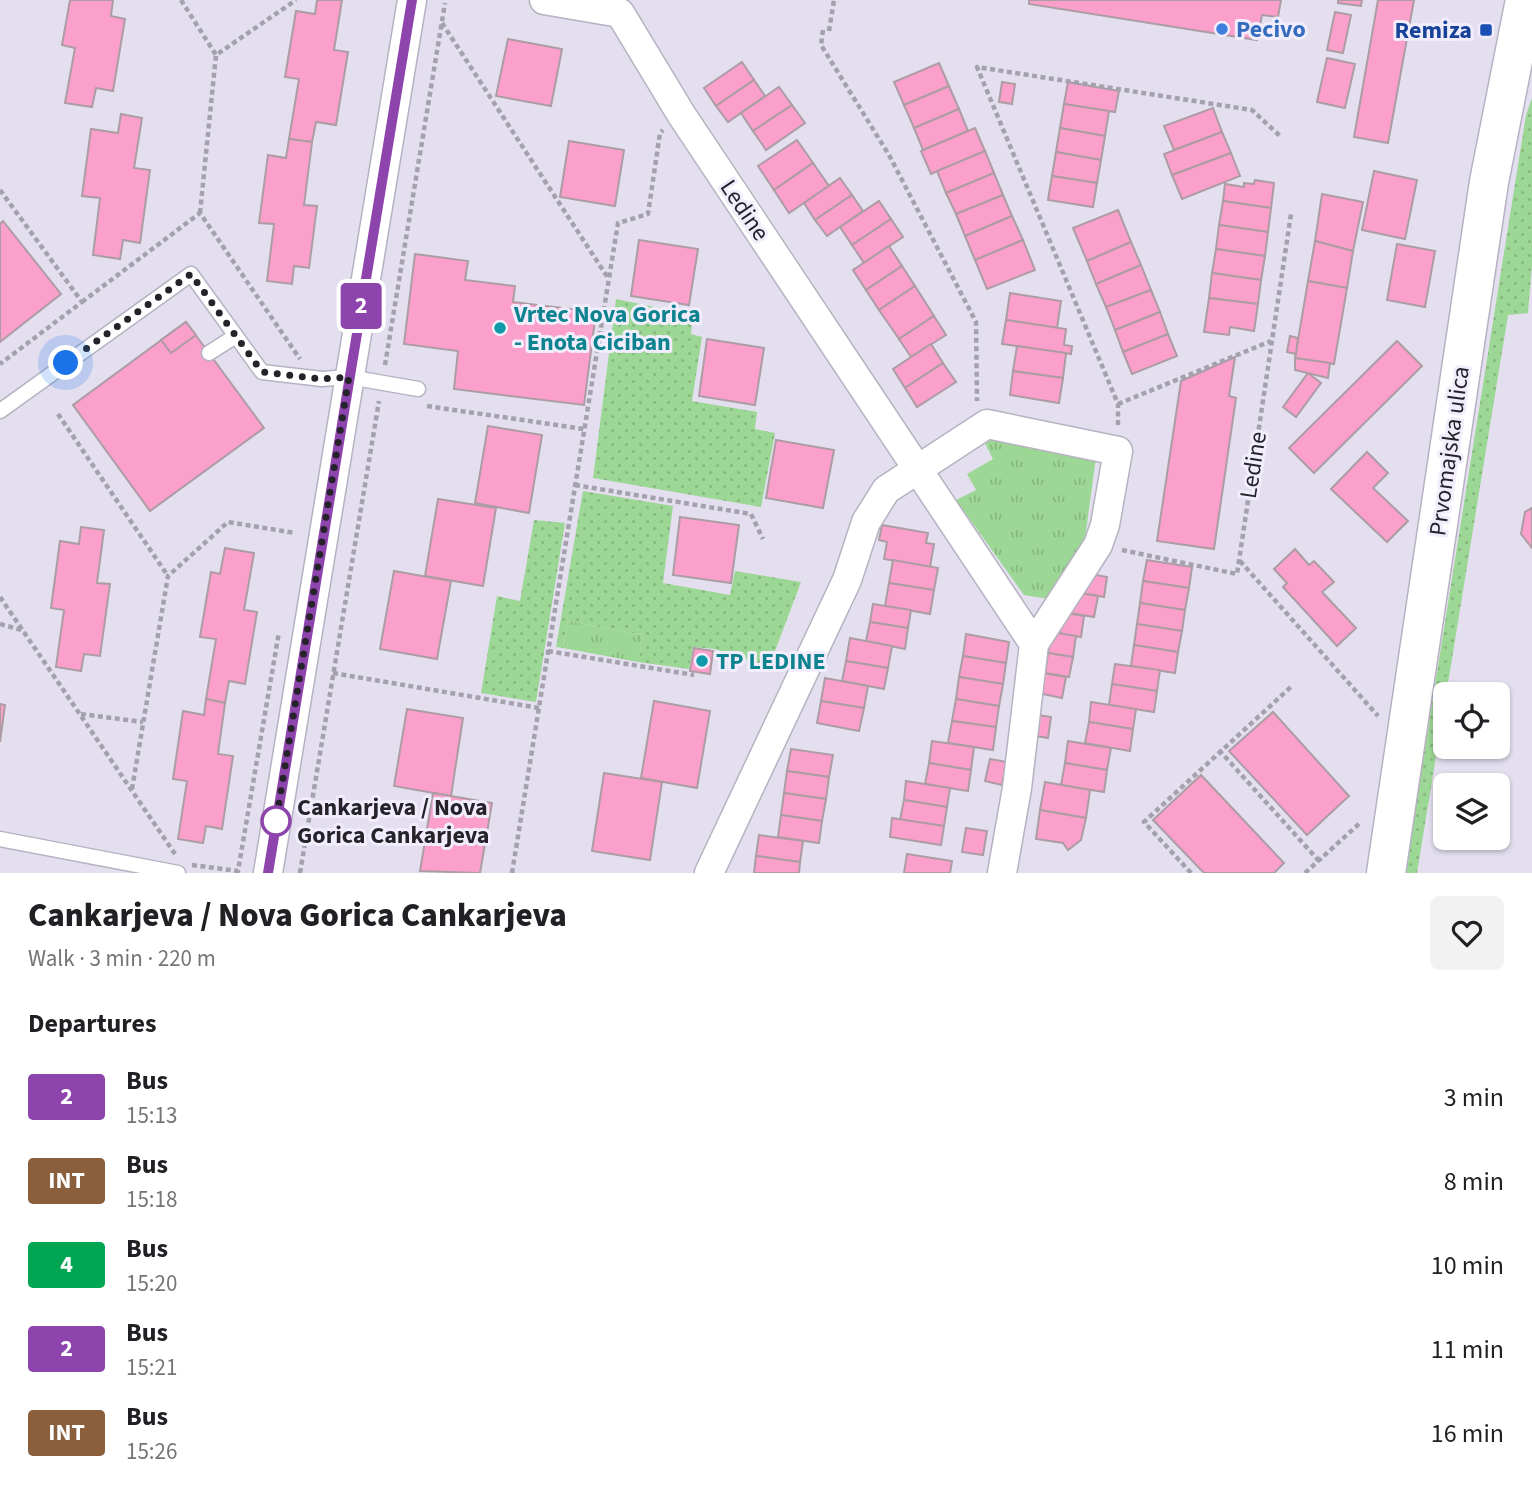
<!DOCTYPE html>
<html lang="en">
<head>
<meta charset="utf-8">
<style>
  :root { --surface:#fff; --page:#f2f2f2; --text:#202124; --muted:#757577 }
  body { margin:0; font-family:"Source Sans 3",sans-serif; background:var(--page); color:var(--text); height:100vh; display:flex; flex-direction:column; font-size:26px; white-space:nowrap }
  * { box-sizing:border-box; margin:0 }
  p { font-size:23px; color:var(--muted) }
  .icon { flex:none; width:38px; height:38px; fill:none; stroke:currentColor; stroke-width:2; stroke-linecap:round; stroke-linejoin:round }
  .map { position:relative; height:873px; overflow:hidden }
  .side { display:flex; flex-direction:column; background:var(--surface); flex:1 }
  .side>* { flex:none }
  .badge { padding:0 14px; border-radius:5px; font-size:24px; line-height:46px }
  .fabs { position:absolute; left:1433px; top:682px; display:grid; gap:14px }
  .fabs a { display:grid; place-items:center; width:77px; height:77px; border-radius:10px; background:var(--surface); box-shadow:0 2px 5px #0004; font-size:35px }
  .you { position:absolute; width:35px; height:35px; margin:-18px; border:5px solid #fff; border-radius:50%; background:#1a73e8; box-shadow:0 0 0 10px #1a73e833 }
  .map>.badge { position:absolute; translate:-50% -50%; box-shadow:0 0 0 4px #fff }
  h2 { padding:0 28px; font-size:26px; line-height:63px }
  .round { display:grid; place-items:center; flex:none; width:74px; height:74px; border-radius:10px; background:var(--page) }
  .headline { display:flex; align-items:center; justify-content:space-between; height:119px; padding:0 28px }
  h1 { font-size:33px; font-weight:800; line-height:52px }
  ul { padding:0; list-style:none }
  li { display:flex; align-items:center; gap:21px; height:84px; padding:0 28px }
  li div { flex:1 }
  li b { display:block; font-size:26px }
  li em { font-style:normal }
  li .badge { min-width:77px; font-weight:700; text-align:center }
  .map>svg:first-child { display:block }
  .grass { fill:url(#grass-dots) }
  .park { fill:url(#park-tufts) }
  .building { fill:#faa0cb; stroke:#ad9ca3; stroke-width:2 }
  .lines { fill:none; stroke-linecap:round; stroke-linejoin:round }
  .lane-casing { stroke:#b6b2c1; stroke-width:17 }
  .street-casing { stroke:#b6b2c1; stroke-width:31 }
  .secondary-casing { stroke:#b6b2c1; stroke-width:41 }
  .path { stroke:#a4a1ad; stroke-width:4.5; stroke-dasharray:5 3.5; stroke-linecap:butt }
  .lane { stroke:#fff; stroke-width:14 }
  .street { stroke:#fff; stroke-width:28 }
  .secondary { stroke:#fff; stroke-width:38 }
  .line-casing { stroke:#fff; stroke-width:16 }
  .line { stroke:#8e44ad; stroke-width:10 }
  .walk { stroke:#252329; stroke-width:7; stroke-dasharray:0 12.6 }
  .shop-dot { fill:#3f7fe0; stroke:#f1edfc; stroke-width:2.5 }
  .transit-dot { fill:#1a4fb4; stroke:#f1edfc; stroke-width:2.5 }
  .culture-dot { fill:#0f9aa8; stroke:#f1edfc; stroke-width:2.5 }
  .stop-dot { fill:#fff; stroke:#8e44ad; stroke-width:3.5 }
  .labels { text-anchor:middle; stroke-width:6; stroke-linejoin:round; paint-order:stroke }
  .shop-label { font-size:24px; font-weight:bold; fill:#366cbe; stroke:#f1edfc; text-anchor:start }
  .transit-label { font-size:24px; font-weight:bold; fill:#164399; stroke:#f1edfc; text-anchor:end }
  .street-label { font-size:24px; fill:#252329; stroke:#f1edfc }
  .culture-label { font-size:24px; font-weight:bold; fill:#0d838f; stroke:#f1edfc; text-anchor:start }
  .stop-label { font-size:24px; font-weight:bold; fill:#252329; stroke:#f1edfc; text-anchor:start }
</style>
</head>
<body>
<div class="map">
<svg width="1532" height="873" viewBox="0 0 1532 873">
  <defs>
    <pattern id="grass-dots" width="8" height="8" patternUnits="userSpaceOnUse" patternTransform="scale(1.75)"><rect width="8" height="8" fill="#9dd795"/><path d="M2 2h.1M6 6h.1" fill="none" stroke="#87b880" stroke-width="1.8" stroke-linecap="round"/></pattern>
    <pattern id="park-tufts" width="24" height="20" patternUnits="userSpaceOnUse" patternTransform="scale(1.75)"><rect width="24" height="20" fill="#9dd795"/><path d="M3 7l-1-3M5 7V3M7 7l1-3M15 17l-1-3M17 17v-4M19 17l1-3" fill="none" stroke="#87b880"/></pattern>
  </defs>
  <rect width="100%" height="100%" fill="#e3dfef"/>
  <g class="grass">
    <path d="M1532,98v167l-4,48 -20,2 -91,558h-12l121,-758z"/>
    <path d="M616,299l77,16 -2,19 11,3 -10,64 65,11 -2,17 20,4 -14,74 -168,-29z"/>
    <path d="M583,491l90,15 -10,77 67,12 5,-24 66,11 -32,85 -54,-18 -22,-2 -4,22 -51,-7 5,-27 -75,-14 -5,27 -7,-1z"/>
    <path d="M534,520l31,3 -29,179 -55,-9 16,-97 23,5z"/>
  </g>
  <g class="park">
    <path d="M1003,434l93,23 -13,97 -28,46 -31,-5 -68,-95 20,-10 -9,-16 26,-15 -8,-16z"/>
    <path d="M568,621l75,14 -5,27 -75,-14z"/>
  </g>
  <g class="building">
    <path d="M70,0h43l-2,16 14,3 -12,72 -17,-3 -4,19 -27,-4 10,-55 -13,-3z"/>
    <path d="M317,0h25l-8,50 14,2 -12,73 -20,-3 -4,20 -23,-3 10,-60 -14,-2 11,-66 19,3z"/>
    <path d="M1029,0h252l-3,17 -16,-2 -5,25 -228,-36z"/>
    <path d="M1338,0h24l-1,6 -23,-3z"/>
    <path d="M1378,0h36l-26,143 -34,-6z"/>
    <path d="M1335,12l16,3 -8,38 -16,-3z"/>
    <path d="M508,39l54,10 -11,57 -55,-10z"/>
    <path d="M1327,58l28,6 -10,44 -28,-6z"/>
    <path d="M742,62l12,18 -38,26 -12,-18z"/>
    <path d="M939,63l10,23 -45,19 -10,-23z"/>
    <path d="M754,80l11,16 -37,26 -12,-16z"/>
    <path d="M1002,82l13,2 -3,20 -13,-2z"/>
    <path d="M1068,82l51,9 -4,21 -51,-8z"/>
    <path d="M949,86l10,23 -45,19 -10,-23z"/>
    <path d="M779,87l13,18 -39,26 -12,-18z"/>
    <path d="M1064,104l45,7 -4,25 -45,-8z"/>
    <path d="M792,105l13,18 -39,27 -13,-19z"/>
    <path d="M1213,108l9,24 -48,18 -10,-24z"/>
    <path d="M959,109l9,22 -45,19 -9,-22z"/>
    <path d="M121,114l21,4 -8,50 16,2 -10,73 -17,-3 -3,19 -27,-4 7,-57 -18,-2 9,-67 27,4z"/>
    <path d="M975,128l10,23 -54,23 -10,-23z"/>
    <path d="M1060,128l45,8 -4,24 -45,-8z"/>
    <path d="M1222,132l9,21 -59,22 -8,-21z"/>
    <path d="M289,139l23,3 -8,63 13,1 -8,62 -15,-2 -2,18 -25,-3 7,-57 -15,-1 9,-68 18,3z"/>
    <path d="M797,140l16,23 -39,27 -16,-24z"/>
    <path d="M569,141l55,9 -9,56 -55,-9z"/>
    <path d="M985,151l9,22 -48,20 -9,-22z"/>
    <path d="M1056,152l45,8 -4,23 -45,-7z"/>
    <path d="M1231,153l9,23 -58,23 -10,-24z"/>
    <path d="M813,163l16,23 -40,27 -15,-23z"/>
    <path d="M1374,171l43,9 -12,59 -43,-9z"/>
    <path d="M994,173l9,22 -47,19 -10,-21z"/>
    <path d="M1052,176l45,7 -4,24 -45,-7z"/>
    <path d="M840,178l12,17 -37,25 -11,-17z"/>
    <path d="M1255,180l19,3 -3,25 -48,-7 2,-17 19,3v-4l10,1z"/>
    <path d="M1322,194l41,8 -10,49 -38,-10z"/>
    <path d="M852,195l11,16 -36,25 -12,-16z"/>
    <path d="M1003,195l9,21 -47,20 -9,-22z"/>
    <path d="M879,201l12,18 -39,26 -12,-18z"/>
    <path d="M1223,201l48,7 -3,24 -49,-7z"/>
    <path d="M1118,210l13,32 -44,19 -14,-33z"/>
    <path d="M1012,216l11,24 -48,20 -10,-24z"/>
    <path d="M891,219l12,18 -39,26 -12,-18z"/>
    <path d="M3,221l58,73 -61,48v-118z"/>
    <path d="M1219,225l49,7 -3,24 -49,-7z"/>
    <path d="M639,240l59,9 -9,56 -58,-9z"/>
    <path d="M1023,240l12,30 -48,19 -12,-29z"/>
    <path d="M1315,241l38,10 -6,37 -39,-7z"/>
    <path d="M1131,242l10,23 -45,19 -9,-23z"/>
    <path d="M1397,244l38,7 -10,56 -38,-7z"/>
    <path d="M889,246l13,20 -36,24 -13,-20z"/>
    <path d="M1216,249l49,7 -4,24 -49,-7z"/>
    <path d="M415,254l53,7 -3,19 50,6 -2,16 83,10 -12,93 -130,-16 4,-38 -54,-7z"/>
    <path d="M1141,265l10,25 -45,17 -10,-23z"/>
    <path d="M902,266l13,20 -36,24 -13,-20z"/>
    <path d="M1212,273l49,7 -3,24 -49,-6z"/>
    <path d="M1308,281l39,7 -13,76 -39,-6z"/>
    <path d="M915,286l19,30 -35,23 -20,-29z"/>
    <path d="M1151,290l9,22 -45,18 -9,-23z"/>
    <path d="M1010,293l51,8 -4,27 -51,-8z"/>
    <path d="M1209,298l49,6 -4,27 -24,-4 -1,8 -25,-3z"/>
    <path d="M1160,312l8,22 -45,18 -8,-22z"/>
    <path d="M934,316l12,19 -35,22 -12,-18z"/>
    <path d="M1006,320l60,9 -2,16 8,1 -1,8 -69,-10z"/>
    <path d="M186,322l78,106 -114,83 -77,-106z"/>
    <path d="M186,322l10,13 -25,18 -10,-13z"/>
    <path d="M1168,334l9,22 -45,18 -9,-22z"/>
    <path d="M1290,336l8,2 -2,16 -9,-2z"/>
    <path d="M707,339l57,9 -9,57 -56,-9z"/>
    <path d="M1397,341l25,25 -108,107 -25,-25z"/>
    <path d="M931,344l12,19 -38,25 -12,-19z"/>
    <path d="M1017,346l49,7 -3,25 -50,-7z"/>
    <path d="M1235,357l-6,39 7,2 -22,151 -57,-8 24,-160z"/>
    <path d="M1295,358l35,5 -2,15 -33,-8z"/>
    <path d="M943,363l13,19 -39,25 -12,-19z"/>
    <path d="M1013,371l50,7 -4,25 -49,-8z"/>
    <path d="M1308,373l13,10 -25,34 -13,-10z"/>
    <path d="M488,426l54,9 -13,78 -54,-10z"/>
    <path d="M776,440l58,10 -11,58 -57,-10z"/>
    <path d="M1367,452l21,21 -15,15 35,33 -21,21 -56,-53z"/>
    <path d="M438,499l58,9 -13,78 -58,-10z"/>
    <path d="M1532,508v40l-11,-14 4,-22z"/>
    <path d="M680,517l59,8 -8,58 -58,-8z"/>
    <path d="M882,525l46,8 -2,10 8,1 -4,23 -46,-8 3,-17 -8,-2z"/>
    <path d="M81,527l23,3 -7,53 13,1 -10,72 -16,-2 -3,17 -25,-4 8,-57 -13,-2 9,-67 19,3z"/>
    <path d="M225,548l29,5 -10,57 13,2 -12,72 -16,-3 -4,22 -19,-4 10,-60 -16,-2 11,-65 9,2z"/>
    <path d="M1295,549l14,16 5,-4 20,21 -12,10 34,36 -19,18 -54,-59 4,-4 -13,-14z"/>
    <path d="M893,560l45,8 -4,22 -45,-7z"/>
    <path d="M1147,560l45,7 -3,21 -46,-7z"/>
    <path d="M394,571l57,10 -14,78 -57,-10z"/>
    <path d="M1085,573l22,4 -3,20 -22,-4z"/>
    <path d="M1143,581l46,7 -4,22 -45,-7z"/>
    <path d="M889,583l45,7 -4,24 -45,-8z"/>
    <path d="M1073,592l25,4 -4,21 -24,-4z"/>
    <path d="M1140,603l45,7 -3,21 -45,-7z"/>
    <path d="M873,604l38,6 -3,18 -38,-6z"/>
    <path d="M1061,612l23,4 -3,21 -24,-4z"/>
    <path d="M870,622l38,6 -3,21 -39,-8z"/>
    <path d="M1137,624l45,7 -4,21 -44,-7z"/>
    <path d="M1052,632l24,4 -3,21 -25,-4z"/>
    <path d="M966,634l43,8 -3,21 -43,-7z"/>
    <path d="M850,638l42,8 -4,22 -42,-7z"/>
    <path d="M1134,645l44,7 -3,21 -44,-7z"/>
    <path d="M694,648l19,3 -3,23 -20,-3z"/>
    <path d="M1048,653l25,4 -4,20 -24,-4z"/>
    <path d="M963,656l43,7 -3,21 -44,-7z"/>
    <path d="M846,661l42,7 -4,21 -42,-8z"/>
    <path d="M1115,664l45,6 -3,21 -45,-7z"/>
    <path d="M1042,673l24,4 -4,21 -24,-5z"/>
    <path d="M959,677l44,7 -4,22 -43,-7z"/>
    <path d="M825,678l43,8 -4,22 -43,-7z"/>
    <path d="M1112,684l45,7 -3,21 -45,-7z"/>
    <path d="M206,699l19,4 -7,51 15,2 -11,73 -16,-3 -3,17 -25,-4 9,-58 -14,-2 10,-68 21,4z"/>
    <path d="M956,699l43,7 -3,21 -44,-6z"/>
    <path d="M654,701l56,10 -13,77 -56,-10z"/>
    <path d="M821,701l43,7 -5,23 -42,-8z"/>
    <path d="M1091,702l45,7 -3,20 -44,-7z"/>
    <path d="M0,704l5,1 -5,37z"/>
    <path d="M407,709l56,9 -12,78 -57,-10z"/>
    <path d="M1273,712l76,84 -42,39 -78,-84z"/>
    <path d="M1032,714l19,3 -3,21 -19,-3z"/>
    <path d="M952,721l44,6 -3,23 -45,-7z"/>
    <path d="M1089,722l44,7 -3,22 -45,-8z"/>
    <path d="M932,741l42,6 -3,23 -42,-7z"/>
    <path d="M1068,741l43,7 -4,22 -42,-7z"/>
    <path d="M791,749l42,6 -4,22 -42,-6z"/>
    <path d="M990,759l17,3 -5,23 -17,-4z"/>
    <path d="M929,763l42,7 -3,21 -43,-7z"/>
    <path d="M1065,763l42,7 -3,22 -43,-7z"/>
    <path d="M787,771l42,6 -3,22 -42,-6z"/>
    <path d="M604,773l58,9 -12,78 -58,-9z"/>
    <path d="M1201,775l83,88 -10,10h-70l-51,-53z"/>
    <path d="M906,781l44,7 -3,19 -43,-7z"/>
    <path d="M1045,782l45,8 -4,28 -46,-8z"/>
    <path d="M433,793l59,10 -12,70 -60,-2z"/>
    <path d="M784,793l42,6 -4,22 -41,-6z"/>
    <path d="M904,800l43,7 -3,19 -44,-6z"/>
    <path d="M1040,810l46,8 -5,22 -13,10 -5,-7 -27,-4z"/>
    <path d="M781,815l41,6 -3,22 -41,-6z"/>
    <path d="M892,818l52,8 -3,19 -51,-8z"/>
    <path d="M966,828l21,3 -4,24 -21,-3z"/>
    <path d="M759,835l44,6 -3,21 -44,-6z"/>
    <path d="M907,854l45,7 -2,12h-46z"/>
    <path d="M756,856l44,6 -1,11h-45z"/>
  </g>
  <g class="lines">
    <defs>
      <g id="lane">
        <path d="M209,353l25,-16"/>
        <path d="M0,411l191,-137 71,98 60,7 27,-2 69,12"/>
        <path d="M0,839l178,34"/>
      </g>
      <g id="street">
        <path d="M544,0l76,13 61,101 353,530 -17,144 -15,85"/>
        <path d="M268,873l144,-873"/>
        <path d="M709,873l138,-293 19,-58 20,-32 101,-66 131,27 -13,74 -7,20 -64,99"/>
      </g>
      <path id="secondary" d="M1386,873l103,-691 36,-182"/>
    </defs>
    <use href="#lane" class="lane-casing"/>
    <use href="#street" class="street-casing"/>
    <use href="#secondary" class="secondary-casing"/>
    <g class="path">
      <path d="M181,0l35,55 80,-55"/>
      <path d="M442,23l166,255"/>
      <path d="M823,30l-2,15 68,110 87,167 1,79"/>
      <path d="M829,31l5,-31"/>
      <path d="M0,190l82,112 -82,62"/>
      <path d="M200,213l16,-158"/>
      <path d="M82,302l118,-89 100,146"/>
      <path d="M385,365l60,-362"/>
      <path d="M1118,404l153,-63"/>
      <path d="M427,406l157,23"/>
      <path d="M58,414l110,162"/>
      <path d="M1118,425v-21l-141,-337 275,43 28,26"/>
      <path d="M575,485l176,29 12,25"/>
      <path d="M1122,550l115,24 54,-360"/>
      <path d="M1240,561l138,155"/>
      <path d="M0,597l175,257"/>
      <path d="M0,624l22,6"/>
      <path d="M548,651l146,24"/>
      <path d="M333,673l206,35"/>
      <path d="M81,714l62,8"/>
      <path d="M1219,750l100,111"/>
      <path d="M132,789l36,-213 60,-54 67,11"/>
      <path d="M192,865l46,6 41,-239"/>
      <path d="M300,873l79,-472"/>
      <path d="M512,873l106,-650 30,-9 12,-81 3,-3"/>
      <path d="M1191,873l-47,-51 149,-137"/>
      <path d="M1305,873l56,-51"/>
    </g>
    <use href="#lane" class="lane"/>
    <use href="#street" class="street"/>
    <use href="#secondary" class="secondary"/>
  </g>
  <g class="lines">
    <defs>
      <path id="line" d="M268,873l144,-873"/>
    </defs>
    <use href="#line" class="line-casing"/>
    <use href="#line" class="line"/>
    <path class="walk" d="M66,363l125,-89 71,98 60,7 27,-2 -73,444"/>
  </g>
  <circle class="shop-dot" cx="1222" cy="29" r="7"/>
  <rect class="transit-dot" x="1479" y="23" width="14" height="14" rx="3.5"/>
  <g class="culture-dot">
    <circle cx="500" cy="328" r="7"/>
    <circle cx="702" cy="661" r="7"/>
  </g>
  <circle class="stop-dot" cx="276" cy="821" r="14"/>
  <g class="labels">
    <g class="shop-label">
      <text x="1236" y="37">Pecivo</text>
    </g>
    <g class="transit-label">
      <text x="1472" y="38">Remiza</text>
    </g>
    <g class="street-label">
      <text transform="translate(745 210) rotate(56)" y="8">Ledine</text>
      <text transform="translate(1449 451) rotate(-82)" y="8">Prvomajska ulica</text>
      <text transform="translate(1253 465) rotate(-81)" y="8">Ledine</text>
    </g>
    <g class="culture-label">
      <text x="514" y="322">Vrtec Nova Gorica<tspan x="514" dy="28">- Enota Ciciban</tspan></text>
      <text x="716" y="669">TP LEDINE</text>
    </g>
    <g class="stop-label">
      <text x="297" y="815">Cankarjeva / Nova<tspan x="297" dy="28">Gorica Cankarjeva</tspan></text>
    </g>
  </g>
</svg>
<div class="fabs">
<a><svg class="icon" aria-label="locate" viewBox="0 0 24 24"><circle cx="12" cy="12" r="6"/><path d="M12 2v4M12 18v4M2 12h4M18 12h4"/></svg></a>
<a><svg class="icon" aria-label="layers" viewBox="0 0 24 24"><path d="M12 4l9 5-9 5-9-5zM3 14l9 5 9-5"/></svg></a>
</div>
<div class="you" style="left:66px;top:363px"></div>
<b class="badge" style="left:361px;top:306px;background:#8e44ad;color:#fff">2</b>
</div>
<section class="side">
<div class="headline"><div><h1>Cankarjeva / Nova Gorica Cankarjeva</h1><p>Walk · 3 min · 220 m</p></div><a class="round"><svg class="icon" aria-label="heart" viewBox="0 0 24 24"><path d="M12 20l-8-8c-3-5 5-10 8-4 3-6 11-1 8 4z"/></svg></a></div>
<h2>Departures</h2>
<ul>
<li><span class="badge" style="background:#8e44ad;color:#fff">2</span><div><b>Bus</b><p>15:13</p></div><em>3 min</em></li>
<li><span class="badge" style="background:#8b5e3c;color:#fff">INT</span><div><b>Bus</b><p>15:18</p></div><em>8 min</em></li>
<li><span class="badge" style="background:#00a651;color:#fff">4</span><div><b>Bus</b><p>15:20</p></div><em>10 min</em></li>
<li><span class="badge" style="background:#8e44ad;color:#fff">2</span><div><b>Bus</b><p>15:21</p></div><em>11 min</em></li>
<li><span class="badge" style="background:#8b5e3c;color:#fff">INT</span><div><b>Bus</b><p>15:26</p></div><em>16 min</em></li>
</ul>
</section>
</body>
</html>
